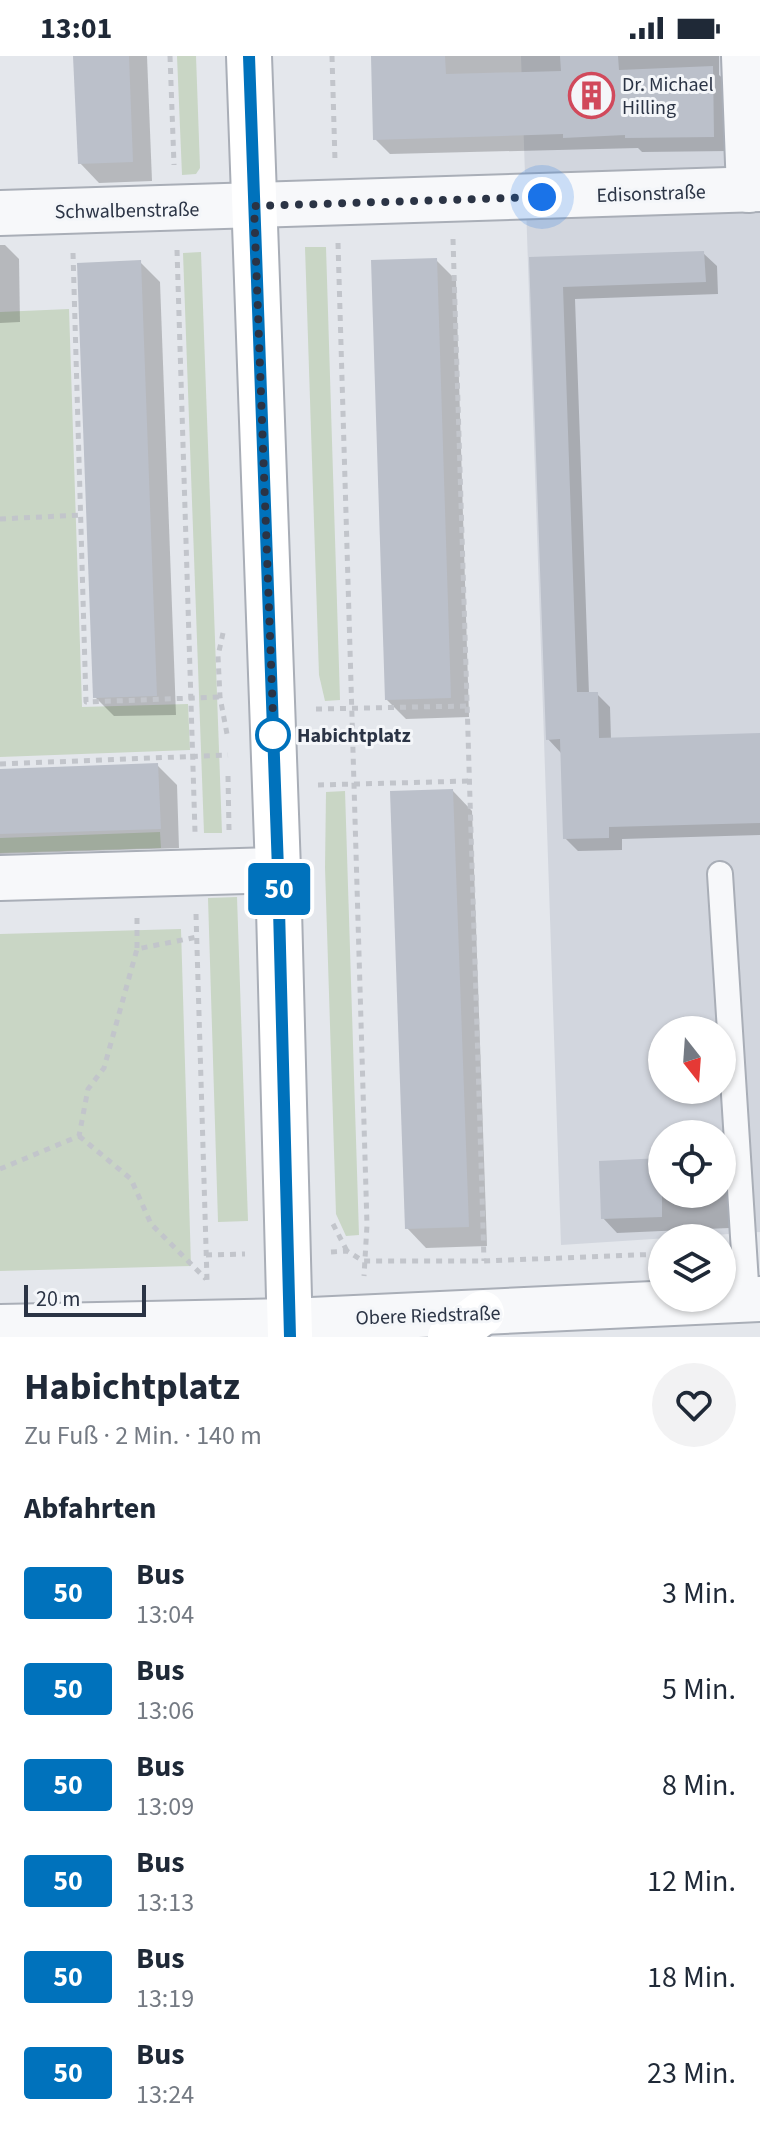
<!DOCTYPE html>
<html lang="de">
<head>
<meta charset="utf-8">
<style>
  :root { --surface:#fff; --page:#f2f2f3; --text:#1f2937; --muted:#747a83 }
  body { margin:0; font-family:"Source Sans 3",sans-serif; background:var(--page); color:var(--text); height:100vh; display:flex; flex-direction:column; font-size:30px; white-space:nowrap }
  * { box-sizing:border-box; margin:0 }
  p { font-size:26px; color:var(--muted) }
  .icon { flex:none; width:44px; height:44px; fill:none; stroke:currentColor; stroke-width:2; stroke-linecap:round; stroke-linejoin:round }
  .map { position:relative; height:1281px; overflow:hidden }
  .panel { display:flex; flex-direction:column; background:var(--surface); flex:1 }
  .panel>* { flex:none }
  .badge { padding:0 16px; border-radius:6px; font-size:28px; line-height:52px }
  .needle { width:52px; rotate:163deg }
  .fabs { position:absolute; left:648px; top:960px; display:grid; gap:16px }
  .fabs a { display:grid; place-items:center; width:88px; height:88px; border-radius:50%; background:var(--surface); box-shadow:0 2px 6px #0004; font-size:40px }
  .scale { position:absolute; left:24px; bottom:20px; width:122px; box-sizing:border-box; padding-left:8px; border:4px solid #2b3445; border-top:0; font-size:22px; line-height:28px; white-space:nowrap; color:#2b3445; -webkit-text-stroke:6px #f4f6f9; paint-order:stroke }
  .you { position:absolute; width:40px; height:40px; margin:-20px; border:6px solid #fff; border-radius:50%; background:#1a73e8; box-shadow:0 0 0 12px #1a73e833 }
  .map>.badge { position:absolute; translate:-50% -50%; box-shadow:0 0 0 4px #fff }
  h2 { padding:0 24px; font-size:30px; line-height:72px }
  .round { display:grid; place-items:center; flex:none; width:84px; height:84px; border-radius:42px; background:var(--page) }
  .head { display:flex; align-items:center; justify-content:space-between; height:136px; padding:0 24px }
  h1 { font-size:38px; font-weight:700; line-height:60px }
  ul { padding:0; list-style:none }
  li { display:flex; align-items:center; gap:24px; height:96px; padding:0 24px }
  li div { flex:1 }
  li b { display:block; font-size:30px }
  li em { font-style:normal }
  li .badge { min-width:88px; font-weight:700; text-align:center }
  .status { display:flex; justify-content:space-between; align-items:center; height:56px; padding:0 40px; background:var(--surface); direction:ltr }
  .status svg { height:22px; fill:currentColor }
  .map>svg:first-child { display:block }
  .built { fill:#d2d6de; fill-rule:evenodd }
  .green { fill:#c9d6c5 }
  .shadow { fill:#0003 }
  .building { fill:#bbc0ca }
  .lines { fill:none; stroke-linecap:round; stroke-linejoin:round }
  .lane-casing { stroke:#a9aeb7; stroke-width:28 }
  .street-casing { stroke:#a9aeb7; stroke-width:48 }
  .secondary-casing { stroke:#a9aeb7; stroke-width:48 }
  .path { stroke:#c2c5cb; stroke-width:5; stroke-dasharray:6 6; stroke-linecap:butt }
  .lane { stroke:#f7f8fa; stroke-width:24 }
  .street { stroke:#f7f8fa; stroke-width:44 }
  .secondary { stroke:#fff; stroke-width:44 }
  .line-casing { stroke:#fff; stroke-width:18 }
  .line { stroke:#0072bc; stroke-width:12 }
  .walk { stroke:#2b3445; stroke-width:8; stroke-dasharray:0 14.4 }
  .stop-dot { fill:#fff; stroke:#0072bc; stroke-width:4 }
  .labels { text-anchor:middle; stroke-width:6; stroke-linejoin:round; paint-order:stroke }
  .poi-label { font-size:20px; fill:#2b3445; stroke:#f4f6f9; text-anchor:start }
  .street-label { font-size:20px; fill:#2b3445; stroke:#f4f6f9 }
  .stop-label { font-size:20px; font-weight:bold; fill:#2b3445; stroke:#f4f6f9; text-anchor:start }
</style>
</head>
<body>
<div class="status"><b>13:01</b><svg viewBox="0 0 49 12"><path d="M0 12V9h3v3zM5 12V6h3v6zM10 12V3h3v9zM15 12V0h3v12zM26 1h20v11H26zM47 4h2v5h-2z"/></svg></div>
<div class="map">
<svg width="760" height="1281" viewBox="0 0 760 1281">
  <rect width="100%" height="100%" fill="#e4e7ec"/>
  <path class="built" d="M521,0h239v1176l-199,13zM662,974h60v60h-60zM662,1078h60v60h-60z"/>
  <g class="green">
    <path d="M177,0h19l4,112 -4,6 -14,1z"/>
    <path d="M305,191h21l14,453 -15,1 -6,-26z"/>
    <path d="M201,196l21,581h-18l-21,-580z"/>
    <path d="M69,253l13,398 106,-3 2,46 -190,7v-445z"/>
    <path d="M345,735l14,444 -13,1 -10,-22 -11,-346 1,-76z"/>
    <path d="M160,776l1,16 -161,5v-15z"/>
    <path d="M237,841l11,324 -30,1 -10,-324z"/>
    <path d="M181,873l10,337 -191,5v-337z"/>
  </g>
  <g class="shadow">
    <path d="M75,0h72l5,125 -53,2 -19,-20z"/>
    <path d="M373,0h346v19l8,7 1,69 -86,1 -4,-4 -248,6 -15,-15z"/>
    <path d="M0,189h5l14,14 1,63 -20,1z"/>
    <path d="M703,197l14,13 1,28 -143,5 14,395h8l13,13 1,33 149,-5v100l-138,4v11l-44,1 -13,-13 -4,-85 -13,-14 -17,-480z"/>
    <path d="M436,204l20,20 13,437 -63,2 -19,-19z"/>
    <path d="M140,206l20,20 16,433 -62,1 -19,-19z"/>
    <path d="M157,709l20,20 2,63 -179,6v-83z"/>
    <path d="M453,735l19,20 15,435 -61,2 -19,-20z"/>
    <path d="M662,1104v34h60v-26l5,5 2,55 -112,5 -14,-15z"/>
  </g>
  <g class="building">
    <path d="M73,0h56l4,106 -55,2z"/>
    <path d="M371,0h74l1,18 115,-3 -1,-15h58l1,14 94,-4 1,71 -89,1v-3l-62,3v-4l-190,6z"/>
    <path d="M704,195l2,31 -143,5 14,405h21l1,46 161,-5v90l-151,4v11l-46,1 -3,-100 -14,1 -17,-483z"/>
    <path d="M437,202l14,440 -66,2 -14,-440z"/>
    <path d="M141,204l16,436 -64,2 -16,-435z"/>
    <path d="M158,707l3,66 -161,5v-65z"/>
    <path d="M453,733l16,438 -64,2 -15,-438z"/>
    <path d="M662,1102v59l-61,2 -2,-58z"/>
  </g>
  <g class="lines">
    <defs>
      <path id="lane" d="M720,818l27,425"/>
      <g id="street">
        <path d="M744,0l5,134"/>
        <path d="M0,157l760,-24"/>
        <path d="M0,822l278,-8"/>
        <path d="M0,1271l290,-6 470,-22"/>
      </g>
      <g id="secondary">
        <path d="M249,0l29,814 12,467"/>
        <path d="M450,1281l32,-24"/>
      </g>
    </defs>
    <use href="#lane" class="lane-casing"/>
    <use href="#street" class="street-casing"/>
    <use href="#secondary" class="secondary-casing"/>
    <g class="path">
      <path d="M170,0l4,109"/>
      <path d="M332,0l3,105"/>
      <path d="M453,183l31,1022"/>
      <path d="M338,187l29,982 -3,51"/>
      <path d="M177,194l18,582"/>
      <path d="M73,197l13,449 134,-5"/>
      <path d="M0,463l81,-4"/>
      <path d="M223,577l-5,23 2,41 7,37"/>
      <path d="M316,653l151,-3"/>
      <path d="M0,708l228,-9"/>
      <path d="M228,720l1,54"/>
      <path d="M318,729l152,-4"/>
      <path d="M196,858l11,366"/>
      <path d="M137,862v31"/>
      <path d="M79,1080l52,43 20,45 55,55"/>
      <path d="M0,1113l79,-33 9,-47 16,-21 33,-119 60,-12"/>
      <path d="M333,1168l14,27"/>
      <path d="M331,1196l16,-1 16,10h121l178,-7"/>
      <path d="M206,1199l39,-1"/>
    </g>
    <use href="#lane" class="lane"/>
    <use href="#street" class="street"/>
    <use href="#secondary" class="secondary"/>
  </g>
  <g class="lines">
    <defs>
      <path id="line" d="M249,0l29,814 12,467"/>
    </defs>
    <use href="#line" class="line-casing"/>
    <use href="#line" class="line"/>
    <path class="walk" d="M273,679l1,8 -20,-537 288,-9"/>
  </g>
  <defs>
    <symbol id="building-ring" viewBox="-11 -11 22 22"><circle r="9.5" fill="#f4f6f9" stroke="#d1495b" stroke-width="1.5"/><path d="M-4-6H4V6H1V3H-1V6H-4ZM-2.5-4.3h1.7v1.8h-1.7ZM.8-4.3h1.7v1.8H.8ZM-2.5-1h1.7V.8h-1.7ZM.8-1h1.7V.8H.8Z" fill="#d1495b"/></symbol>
  </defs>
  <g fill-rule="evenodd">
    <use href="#building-ring" x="566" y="14" width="51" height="51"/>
  </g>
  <circle class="stop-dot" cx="273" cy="679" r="16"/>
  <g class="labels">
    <g class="poi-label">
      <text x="622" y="35">Dr. Michael<tspan x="622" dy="23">Hilling</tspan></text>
    </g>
    <g class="street-label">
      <text transform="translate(651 137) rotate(-2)" y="7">Edisonstraße</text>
      <text transform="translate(127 154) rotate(-1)" y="7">Schwalbenstraße</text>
      <text transform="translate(428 1259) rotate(-2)" y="7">Obere Riedstraße</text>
    </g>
    <g class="stop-label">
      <text x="297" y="686">Habichtplatz</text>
    </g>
  </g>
</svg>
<div class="fabs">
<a><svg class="needle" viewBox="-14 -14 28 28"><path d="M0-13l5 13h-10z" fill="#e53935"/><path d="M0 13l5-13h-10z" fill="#747a83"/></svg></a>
<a><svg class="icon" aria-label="locate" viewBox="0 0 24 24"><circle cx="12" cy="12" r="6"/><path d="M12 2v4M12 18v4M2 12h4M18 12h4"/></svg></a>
<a><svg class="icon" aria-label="layers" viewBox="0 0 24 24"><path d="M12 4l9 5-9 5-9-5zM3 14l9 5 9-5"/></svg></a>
</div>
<div class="scale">20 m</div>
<div class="you" style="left:542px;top:141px"></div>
<b class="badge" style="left:279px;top:833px;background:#0072bc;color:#fff">50</b>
</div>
<section class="panel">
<div class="head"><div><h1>Habichtplatz</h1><p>Zu Fuß · 2 Min. · 140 m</p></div><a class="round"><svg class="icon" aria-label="heart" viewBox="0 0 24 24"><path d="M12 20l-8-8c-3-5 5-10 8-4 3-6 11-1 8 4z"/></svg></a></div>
<h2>Abfahrten</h2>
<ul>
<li><span class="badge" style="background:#0072bc;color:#fff">50</span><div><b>Bus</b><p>13:04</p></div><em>3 Min.</em></li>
<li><span class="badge" style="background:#0072bc;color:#fff">50</span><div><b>Bus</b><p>13:06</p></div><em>5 Min.</em></li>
<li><span class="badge" style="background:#0072bc;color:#fff">50</span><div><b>Bus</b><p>13:09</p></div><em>8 Min.</em></li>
<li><span class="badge" style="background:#0072bc;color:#fff">50</span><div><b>Bus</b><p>13:13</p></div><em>12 Min.</em></li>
<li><span class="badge" style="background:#0072bc;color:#fff">50</span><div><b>Bus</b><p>13:19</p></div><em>18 Min.</em></li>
<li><span class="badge" style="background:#0072bc;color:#fff">50</span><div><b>Bus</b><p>13:24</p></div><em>23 Min.</em></li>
</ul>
</section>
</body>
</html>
